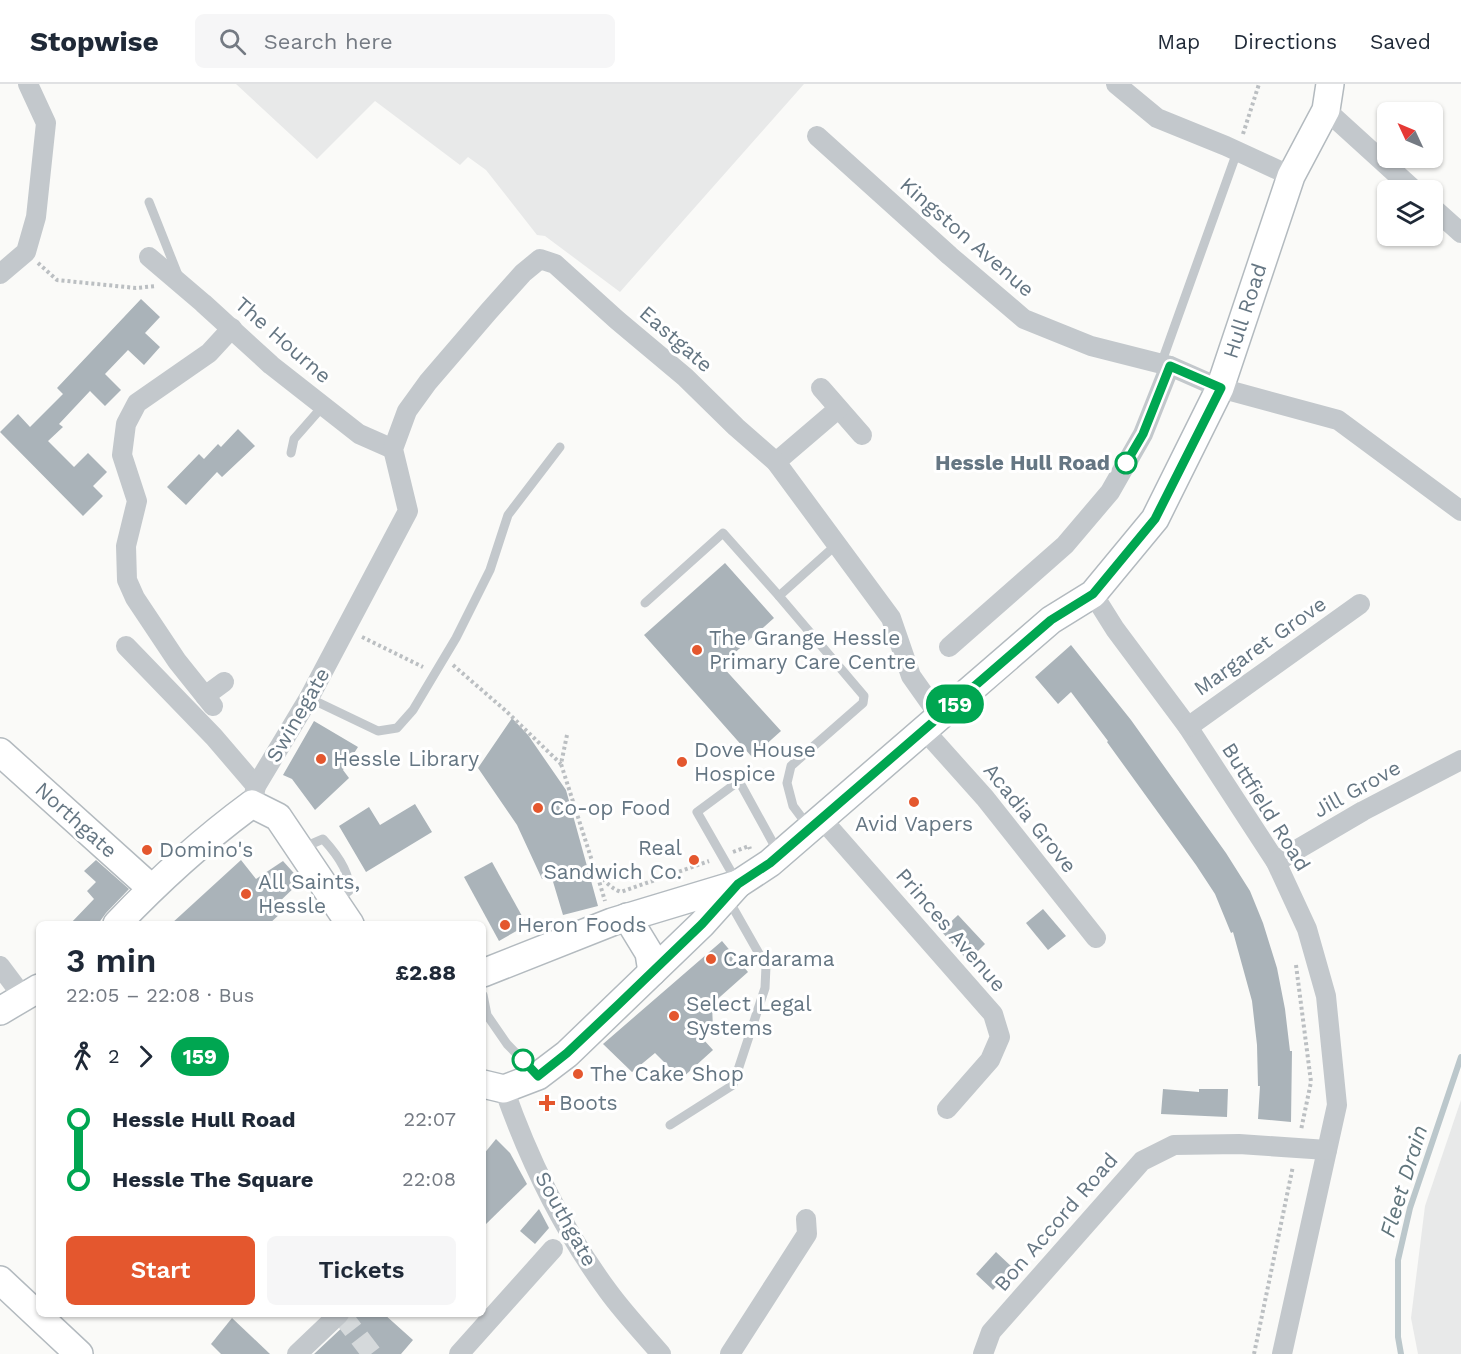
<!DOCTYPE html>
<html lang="en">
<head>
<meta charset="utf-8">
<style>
  :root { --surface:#fff; --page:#f6f6f7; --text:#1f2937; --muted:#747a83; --line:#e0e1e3; --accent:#e4572e }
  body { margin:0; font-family:"Work Sans",sans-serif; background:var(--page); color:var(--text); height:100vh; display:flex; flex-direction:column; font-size:22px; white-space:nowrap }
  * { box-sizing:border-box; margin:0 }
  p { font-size:20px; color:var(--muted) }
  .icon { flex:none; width:33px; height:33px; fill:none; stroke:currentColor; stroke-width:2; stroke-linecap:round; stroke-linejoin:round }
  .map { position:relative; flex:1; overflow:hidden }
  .side { position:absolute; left:36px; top:837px; width:450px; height:396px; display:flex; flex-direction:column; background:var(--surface); border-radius:9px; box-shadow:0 2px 4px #0004 }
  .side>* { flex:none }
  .badge { padding:0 12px; border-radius:20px; font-size:21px; line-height:39px }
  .needle { width:39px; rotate:314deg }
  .tools { position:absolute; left:1377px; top:18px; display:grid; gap:12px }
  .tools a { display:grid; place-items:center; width:66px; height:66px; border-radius:9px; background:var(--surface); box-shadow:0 2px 4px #0004; font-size:30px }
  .map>.badge { position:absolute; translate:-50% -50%; box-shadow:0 0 0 3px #fff }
  .legs { display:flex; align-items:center; gap:9px; height:66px; padding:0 30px; font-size:20px }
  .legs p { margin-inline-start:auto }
  .headline { display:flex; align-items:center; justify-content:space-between; height:102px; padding:0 30px }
  h1 { font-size:33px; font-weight:600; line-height:45px }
  .primary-button { display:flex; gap:12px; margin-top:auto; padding:12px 30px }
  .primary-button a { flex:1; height:69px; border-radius:9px; background:var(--accent); color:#fff; font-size:24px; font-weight:600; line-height:69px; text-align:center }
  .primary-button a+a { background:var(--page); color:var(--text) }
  ul { padding:0 30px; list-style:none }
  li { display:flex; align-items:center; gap:21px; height:60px; font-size:22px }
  li i { display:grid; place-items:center; width:9px; height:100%; margin:0 8px; background:currentColor }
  li i::after { content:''; width:15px; height:15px; margin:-8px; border:4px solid; border-radius:50%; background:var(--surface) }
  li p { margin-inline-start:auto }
  li:first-child i { background:linear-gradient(#0000 50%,currentColor 0) }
  li:last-child i { background:linear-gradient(currentColor 50%,#0000 0) }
  header { display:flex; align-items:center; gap:36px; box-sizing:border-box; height:84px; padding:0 30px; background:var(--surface); border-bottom:2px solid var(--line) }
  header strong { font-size:28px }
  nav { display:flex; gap:33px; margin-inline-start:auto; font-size:21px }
  .search { width:420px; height:54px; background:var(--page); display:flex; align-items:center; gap:15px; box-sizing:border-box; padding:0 21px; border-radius:9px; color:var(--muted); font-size:22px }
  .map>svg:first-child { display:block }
  .built { fill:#e8e9e9 }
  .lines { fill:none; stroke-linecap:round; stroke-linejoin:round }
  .stream { stroke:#bbc7cb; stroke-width:6 }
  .building { fill:#aab3b9 }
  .street-tunnel { stroke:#d5d9db; stroke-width:20; stroke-dasharray:20 10; stroke-linecap:butt }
  .secondary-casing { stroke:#b3babf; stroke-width:30 }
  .path { stroke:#bbbfc2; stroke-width:4; stroke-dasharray:3 3; stroke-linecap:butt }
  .lane { stroke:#c3c8cc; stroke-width:9 }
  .street { stroke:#c3c8cc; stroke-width:20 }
  .secondary { stroke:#fff; stroke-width:27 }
  .line-1-casing { stroke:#fff; stroke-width:14 }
  .line-1 { stroke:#00a651; stroke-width:9 }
  .stop-1-dot { fill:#fff; stroke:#00a651; stroke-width:3 }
  .poi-dot { fill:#e4572e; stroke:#fff; stroke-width:2 }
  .labels { text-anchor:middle; stroke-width:6; stroke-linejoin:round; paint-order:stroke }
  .street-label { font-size:21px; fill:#657683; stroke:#fff }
  .stop-label { font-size:21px; font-weight:bold; fill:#657683; stroke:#fff; text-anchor:end }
  .poi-label { font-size:21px; fill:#657683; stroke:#fff; text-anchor:start }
  .water-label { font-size:22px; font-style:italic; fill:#60757c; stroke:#fff }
</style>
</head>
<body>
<header>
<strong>Stopwise</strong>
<div class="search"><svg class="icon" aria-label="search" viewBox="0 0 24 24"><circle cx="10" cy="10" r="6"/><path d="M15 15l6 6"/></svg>Search here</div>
<nav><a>Map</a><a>Directions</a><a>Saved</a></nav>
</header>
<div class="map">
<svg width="1461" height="1270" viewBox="0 0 1461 1270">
  <rect width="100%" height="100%" fill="#fafaf8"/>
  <g class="built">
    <path d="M236,0h568l-184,208 -75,-56 -8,-1 -51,-65 -18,-13 -8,8 -85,-64 -58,58z"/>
    <path d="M1461,1016v254h-43l-7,-36 14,-112z"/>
  </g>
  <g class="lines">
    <path class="stream" d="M1401,1270l-3,-17v-77l12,-52 51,-151"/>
  </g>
  <g class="building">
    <path d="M141,215l19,18 -15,16 15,14 -16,18 -16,-15 -23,24 16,16 -16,16 -15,-15 -31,33 4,3 -15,14 26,26 14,-14 19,19 -14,14 10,10 -20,20 -83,-84 18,-18 12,13 33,-33 -6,-6z"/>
    <path d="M238,345l17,17 -33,31 -5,-5 -31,33 -19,-18 32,-33 5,5 14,-15 3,3z"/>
    <path d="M725,479l49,55 -53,47 60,66 -29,26 -108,-122z"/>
    <path d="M1071,561l60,75 95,133 24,38 13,32 14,45 8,41 5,42h2l-1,71 -33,-3 2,-33h-2l-1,-41 -5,-44 -19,-69 -2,1 -16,-39 -19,-29 -89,-123 1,-1 -37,-49 -13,12 -23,-27z"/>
    <path d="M512,634l16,17 38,55 32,116 -35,9 -12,-40 -9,4 -25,-54 -39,-57z"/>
    <path d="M314,637l44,26 -15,23 6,8 -34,32 -23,-31 -9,-4z"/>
    <path d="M415,720l17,28 -66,40 -27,-46 30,-19 11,18z"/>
    <path d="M96,776l33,29 -23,24 -8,11h-28l24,-25 -7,-8 9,-9 -12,-11z"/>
    <path d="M241,776l15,19 27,-18 18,20 -26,25 6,7 -12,11h-98z"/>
    <path d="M492,778l35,63 -28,16 -35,-64z"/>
    <path d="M1043,825l23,27 -18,14 -22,-27z"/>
    <path d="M958,831l27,29 -17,17 -27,-30z"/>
    <path d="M722,857l26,31 -36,32 1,25 -10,10 10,11 -32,29 -26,-26 -23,19 -29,-28z"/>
    <path d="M1163,1005l36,3v-3h29l-1,28 -66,-3z"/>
    <path d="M496,1055l14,14 17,31 -44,43v-72z"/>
    <path d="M539,1125l10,19 -14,16 -15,-13z"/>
    <path d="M996,1168l17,16 -20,22 -17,-16z"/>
    <path d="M351,1230h33l29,26 -12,14h-87l33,-31z"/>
    <path d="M232,1234l38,36h-49l-10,-10z"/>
  </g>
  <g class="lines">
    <path class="street-tunnel" d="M341,1230l31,40"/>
    <defs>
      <g id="secondary">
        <path d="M0,668l151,136"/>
        <path d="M627,833l22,36 3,19"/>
        <path d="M117,840c42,-44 86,-84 135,-120l26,13 72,107"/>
        <path d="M483,889l129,-51 126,-38"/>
        <path d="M0,927l39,-23"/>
        <path d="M483,1000l21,5 34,-13 29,-22 135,-130 36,-40 32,-21 281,-243 42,-26 62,-75 65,-131 71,-212 35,-66 4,-26"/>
        <path d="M0,1196l79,74"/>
      </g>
    </defs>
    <use href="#secondary" class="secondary-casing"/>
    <g class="path">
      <path d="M1243,50l16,-50"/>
      <path d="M38,179l19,17 79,8 20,-2"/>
      <path d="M362,553l61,30"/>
      <path d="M453,581l53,46 55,53"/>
      <path d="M567,651l-6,29 32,100"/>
      <path d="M733,768l16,-6 1,3"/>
      <path d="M593,780c8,12 14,23 28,28l88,-31"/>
      <path d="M596,787l9,30"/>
      <path d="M1296,881l15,117 -10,48"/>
      <path d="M1254,1270l39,-188"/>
    </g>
    <g class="lane">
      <path d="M149,118l29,73"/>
      <path d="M1161,280l76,-212"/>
      <path d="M291,369l3,-14 29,-33"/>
      <path d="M645,519l78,-70 56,63"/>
      <path d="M309,614l69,33 19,-3 16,-18 43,-72 34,-68 18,-55 52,-68"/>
      <path d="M808,742l-15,-20 -6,-23 4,-17 72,-63 1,-7 -85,-100 57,-51"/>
      <path d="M302,764l21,-9c12,13 28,33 26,52l-13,10"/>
      <path d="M737,798l-40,-70 42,-31 39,71"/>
      <path d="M483,911l4,20 20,29 28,29"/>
      <path d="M670,1041l63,-40 32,-97 1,-22 -38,-67"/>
    </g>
    <g class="street">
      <path d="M1116,0l41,34 69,28 65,30"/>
      <path d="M1326,26l88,80"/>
      <path d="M817,52l133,120 74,63 67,27 79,20 50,22 118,32 123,91"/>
      <path d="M1432,123l29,26"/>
      <path d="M149,173l54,46 68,62 88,69 34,15"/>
      <path d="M0,190l26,-22 10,-35 10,-94 -18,-39"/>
      <path d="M821,304l41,47"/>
      <path d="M776,378l62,-53"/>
      <path d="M1093,510l22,35 73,98 88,135 31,67 19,67 11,109 -55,249"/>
      <path d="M126,562l88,91 42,49"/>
      <path d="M949,563l116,-102 45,-53 33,-58 27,-68"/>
      <path d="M205,612l19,-14"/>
      <path d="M213,622l-36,-45 -42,-63 -8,-18 -1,-34 11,-45 -15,-46 4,-31 11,-21 72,-50 23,-25"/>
      <path d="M1188,643l172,-123"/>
      <path d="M925,647l60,67 111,140"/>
      <path d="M252,720l4,-18 53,-88 99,-187 -15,-62 14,-38 21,-29 61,-71 34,-38 17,-14 15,5 62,56 68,57 51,50 40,35 115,156 20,58 29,41"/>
      <path d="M821,734l172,196 7,23 -10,23 -43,49"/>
      <path d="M1276,778l87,-51 98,-51"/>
      <path d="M0,882l24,32"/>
      <path d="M504,1005c25,71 59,141 104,202 16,22 35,42 53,63"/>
      <path d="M297,1270l42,-40"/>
      <path d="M459,1270l94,-105"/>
      <path d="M730,1270l77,-120 -1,-15"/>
      <path d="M983,1270l8,-22 151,-171 32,-16 65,-1 88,6"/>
    </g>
    <use href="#secondary" class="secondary"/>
  </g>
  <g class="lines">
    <defs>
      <path id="line-1" d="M523,976l15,16 29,-23 52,-49 83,-80 36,-40 32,-21 281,-243 42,-26 62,-75 66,-131 -51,-22 -27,68 -17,29"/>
    </defs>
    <use href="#line-1" class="line-1-casing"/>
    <use href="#line-1" class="line-1"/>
  </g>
  <g class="stop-1-dot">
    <circle cx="1126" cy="379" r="10"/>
    <circle cx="523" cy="976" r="10"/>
  </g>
  <g class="poi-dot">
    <circle cx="697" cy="566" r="6"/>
    <circle cx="321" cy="675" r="6"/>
    <circle cx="682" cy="678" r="6"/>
    <circle cx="914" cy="718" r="6"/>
    <circle cx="538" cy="724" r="6"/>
    <circle cx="147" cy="766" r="6"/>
    <circle cx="694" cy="776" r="6"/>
    <circle cx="246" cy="810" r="6"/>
    <circle cx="505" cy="841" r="6"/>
    <circle cx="711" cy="875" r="6"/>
    <circle cx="674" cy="932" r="6"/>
    <circle cx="578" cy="990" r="6"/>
    <path d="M544 1010h6v6h6v6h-6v6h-6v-6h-6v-6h6z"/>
  </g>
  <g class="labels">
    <g class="street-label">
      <text transform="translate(967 153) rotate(41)" y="7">Kingston Avenue</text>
      <text transform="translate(1245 227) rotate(-72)" y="7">Hull Road</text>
      <text transform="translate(676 255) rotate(41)" y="7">Eastgate</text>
      <text transform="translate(283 256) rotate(41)" y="7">The Hourne</text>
      <text transform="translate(1260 562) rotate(-35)" y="7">Margaret Grove</text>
      <text transform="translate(298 631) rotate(-60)" y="7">Swinegate</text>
      <text transform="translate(1357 705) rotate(-29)" y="7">Jill Grove</text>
      <text transform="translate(1266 723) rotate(58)" y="7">Buttfield Road</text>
      <text transform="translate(1030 734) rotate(51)" y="7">Acadia Grove</text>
      <text transform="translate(76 736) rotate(42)" y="7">Northgate</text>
      <text transform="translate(951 846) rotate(49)" y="7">Princes Avenue</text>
      <text transform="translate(566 1135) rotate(61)" y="7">Southgate</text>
      <text transform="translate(1056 1138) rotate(-49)" y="7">Bon Accord Road</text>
    </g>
    <g class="stop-label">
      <text x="1110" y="386">Hessle Hull Road</text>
    </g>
    <g class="poi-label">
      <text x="709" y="561">The Grange Hessle<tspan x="709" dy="24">Primary Care Centre</tspan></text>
      <text x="694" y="673">Dove House<tspan x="694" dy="24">Hospice</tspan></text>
      <text x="333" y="682">Hessle Library</text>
      <text x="550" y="731">Co-op Food</text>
      <text x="914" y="747" text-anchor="middle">Avid Vapers</text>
      <text x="682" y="771" text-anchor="end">Real<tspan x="682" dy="24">Sandwich Co.</tspan></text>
      <text x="159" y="773">Domino's</text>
      <text x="258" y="805">All Saints,<tspan x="258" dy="24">Hessle</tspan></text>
      <text x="517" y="848">Heron Foods</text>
      <text x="723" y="882">Cardarama</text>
      <text x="686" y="927">Select Legal<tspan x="686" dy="24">Systems</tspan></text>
      <text x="590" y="997">The Cake Shop</text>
      <text x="559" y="1026">Boots</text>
    </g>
    <g class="water-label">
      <text transform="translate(1403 1097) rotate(-73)" y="8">Fleet Drain</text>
    </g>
  </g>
</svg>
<div class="tools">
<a><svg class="needle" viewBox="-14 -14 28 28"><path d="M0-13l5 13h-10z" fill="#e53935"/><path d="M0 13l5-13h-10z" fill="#747a83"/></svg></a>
<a><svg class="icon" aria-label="layers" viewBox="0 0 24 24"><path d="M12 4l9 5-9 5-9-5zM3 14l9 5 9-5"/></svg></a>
</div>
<b class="badge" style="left:955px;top:620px;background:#00a651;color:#fff">159</b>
<section class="side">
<div class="headline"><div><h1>3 min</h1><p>22:05 – 22:08 · Bus</p></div><b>£2.88</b></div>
<div class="legs"><svg class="icon" aria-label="walk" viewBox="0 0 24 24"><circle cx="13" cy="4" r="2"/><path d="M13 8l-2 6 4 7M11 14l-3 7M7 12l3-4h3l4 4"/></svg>2<svg class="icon" aria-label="forward" viewBox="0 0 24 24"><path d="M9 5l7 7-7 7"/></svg><b class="badge" style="background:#00a651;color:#fff">159</b></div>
<ul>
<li><i style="color:#00a651"></i><b>Hessle Hull Road</b><p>22:07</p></li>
<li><i style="color:#00a651"></i><b>Hessle The Square</b><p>22:08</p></li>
</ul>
<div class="primary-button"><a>Start</a><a>Tickets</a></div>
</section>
</div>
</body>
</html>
